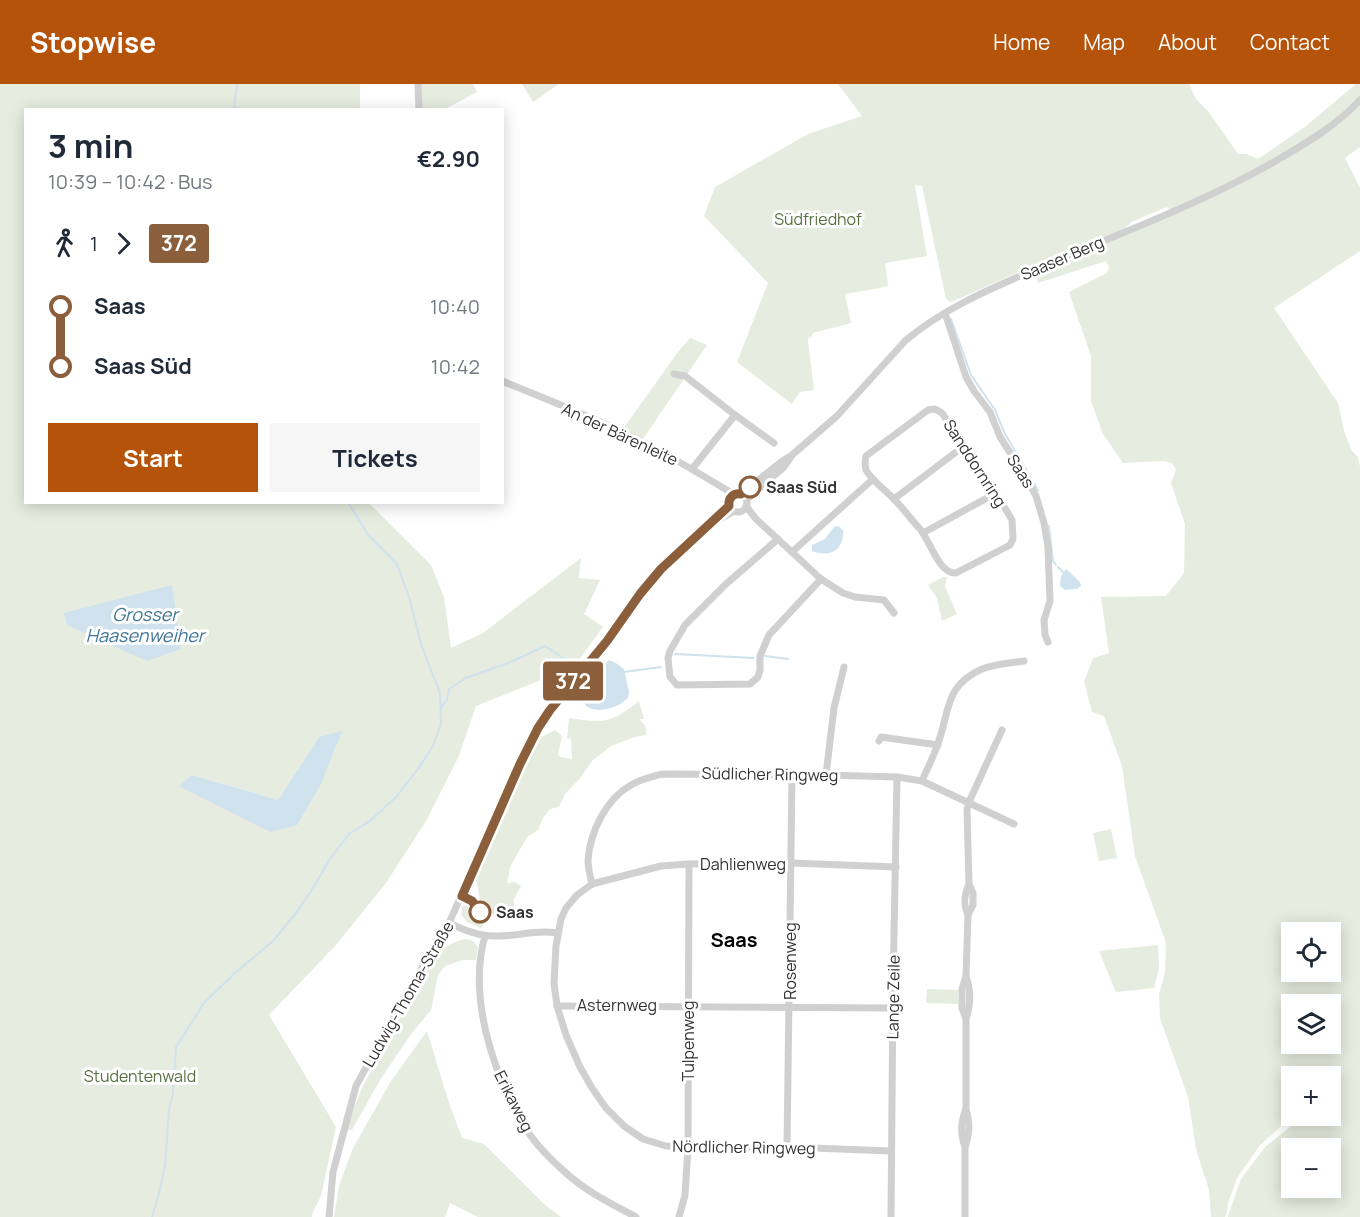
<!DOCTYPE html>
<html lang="en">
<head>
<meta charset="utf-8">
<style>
  :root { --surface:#fff; --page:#f6f6f7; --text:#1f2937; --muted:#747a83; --accent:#b45309 }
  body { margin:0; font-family:Manrope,sans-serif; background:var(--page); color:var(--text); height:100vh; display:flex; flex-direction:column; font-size:22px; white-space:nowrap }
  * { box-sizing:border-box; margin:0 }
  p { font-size:20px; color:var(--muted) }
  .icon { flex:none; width:33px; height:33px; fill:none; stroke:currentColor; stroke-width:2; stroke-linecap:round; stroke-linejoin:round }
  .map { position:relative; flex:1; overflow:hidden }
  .drawer { position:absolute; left:24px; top:24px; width:480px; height:396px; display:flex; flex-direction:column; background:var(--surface); border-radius:0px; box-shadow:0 3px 15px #0003 }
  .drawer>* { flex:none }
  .badge { padding:0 12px; border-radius:4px; font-size:21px; line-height:39px }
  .controls { position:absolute; left:1281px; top:838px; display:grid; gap:12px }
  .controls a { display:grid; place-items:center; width:60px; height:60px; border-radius:0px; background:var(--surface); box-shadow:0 3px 15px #0003; font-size:30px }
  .map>.badge { position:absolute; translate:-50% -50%; box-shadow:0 0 0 3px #fff }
  .legs { display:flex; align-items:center; gap:9px; height:66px; padding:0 24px; font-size:20px }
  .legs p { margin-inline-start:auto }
  .headline { display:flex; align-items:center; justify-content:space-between; height:102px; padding:0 24px }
  h1 { font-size:33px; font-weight:700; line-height:45px }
  .cta { display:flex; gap:12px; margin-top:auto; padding:12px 24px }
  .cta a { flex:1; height:69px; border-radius:0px; background:var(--accent); color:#fff; font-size:24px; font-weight:700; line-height:69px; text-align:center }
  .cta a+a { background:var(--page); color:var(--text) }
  ul { padding:0 24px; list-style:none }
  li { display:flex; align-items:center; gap:21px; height:60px; font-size:22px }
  li i { display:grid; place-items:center; width:9px; height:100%; margin:0 8px; background:currentColor }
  li i::after { content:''; width:15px; height:15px; margin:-8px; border:4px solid; border-radius:50%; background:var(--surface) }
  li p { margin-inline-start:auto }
  li:first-child i { background:linear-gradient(#0000 50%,currentColor 0) }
  li:last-child i { background:linear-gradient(currentColor 50%,#0000 0) }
  header { display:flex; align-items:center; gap:36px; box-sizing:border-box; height:84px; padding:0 30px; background:var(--accent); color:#fff }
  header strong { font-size:28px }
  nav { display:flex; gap:33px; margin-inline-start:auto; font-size:21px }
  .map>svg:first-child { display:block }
  .green { fill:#e6ecdf; fill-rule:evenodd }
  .water { fill:#cfe2ee }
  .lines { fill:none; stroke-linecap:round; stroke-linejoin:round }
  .stream { stroke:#cfe2ee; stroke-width:2 }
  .minor { stroke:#d0d0d0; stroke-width:7 }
  .line-1-casing { stroke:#fff; stroke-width:14 }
  .line-1 { stroke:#8b5e3c; stroke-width:9 }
  .stop-1-dot { fill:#fff; stroke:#8b5e3c; stroke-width:3 }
  .labels { text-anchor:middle; stroke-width:6; stroke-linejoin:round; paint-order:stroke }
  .park-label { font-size:16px; fill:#56703f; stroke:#fff }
  .street-label { font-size:16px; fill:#333; stroke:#fff }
  .stop-label { font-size:16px; font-weight:bold; fill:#333; stroke:#fff; text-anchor:start }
  .water-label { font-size:18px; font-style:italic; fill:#3f7597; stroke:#fff }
  .quarter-label { font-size:20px; font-weight:bold; fill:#000; stroke:#fff }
</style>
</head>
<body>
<header>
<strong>Stopwise</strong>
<nav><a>Home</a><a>Map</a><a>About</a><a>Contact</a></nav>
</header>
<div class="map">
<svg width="1360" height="1133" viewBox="0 0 1360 1133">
  <rect width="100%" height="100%" fill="#fff"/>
  <g class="green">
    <path d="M0,0h360v25l-334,1v392l343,1 62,62 13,32 7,51 32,-15 98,-75 -2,20 21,2 -16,34 19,13 -34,46 -5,-2 -88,35 -18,52 -32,63 -40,62 -51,63 -66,69 67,112 -15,69 -8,16 -1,5h-312zM319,653l-49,95 -78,-57 86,25z"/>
    <path d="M420,0h53l4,8 -32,17h-24z"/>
    <path d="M522,0h37l-26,18z"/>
    <path d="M838,0h351l7,15 12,12 30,43h8l12,5 48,-33 50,-42h4v63l-15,11 15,30v63l-86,57 64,95 6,28 8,20 6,6 2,10v750h-132v-1l13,-37 24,-32 39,-31h26v-39h-38v39h1l-33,29 -23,33 -9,25 -1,9 -2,5h-14l-2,-27 -13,-41 -8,-52 -28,-79 -1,-23 6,-23 1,-29 -31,-87 -13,-90 -18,-50 -12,-4 -8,-30 9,-24 16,-5 -8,-56 65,-1 18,-23 1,-49 -14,-41 5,-13 -4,-7 -8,-2 -41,2 -20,-29 -12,-33v-45l-22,-64 38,-19 2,-6 -3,-6 -68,22 -3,-7 57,-25 -12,-7 -126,57 -4,1 -4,-3 -24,-113 -7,-1 12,71 -42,7 3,23 -13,3 -30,5 6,29 -38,10 -2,5 -2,-2 -1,5 6,49 -14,2 -8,12 -55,-42 31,-79 -64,-67 11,-29 93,-53 54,-18zM1167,123l6,6 -52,21 10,-12zM1292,849h38v39h-38zM1292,921h38v39h-38zM1292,1065h38v39h-38z"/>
    <path d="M690,254l17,7 -64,94 -20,-10 55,-77z"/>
    <path d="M943,493h4l-2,9 12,28 -15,7 -5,-23 -9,-13z"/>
    <path d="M639,617l5,18h-5c6,6 8,8 7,16l-11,2 -24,9 -19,15 -11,16 -16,17 -6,13 -9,2 -7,9 -5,12 -11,7 -17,30 -3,16 8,-1 6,4 -7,13v11l-5,8 -19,-4 -10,-13 -4,-23 2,-9 14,-33 48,-98 15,-8 7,6 -4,18 2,3 12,2 -1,-21 -4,1 2,-21c35,5 41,6 70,-17z"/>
    <path d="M1111,745l6,29 -18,3 -6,-28z"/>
    <path d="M469,821l4,3 10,17 -2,3 -14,-6 -6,-7 1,-8 2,-1z"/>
    <path d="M466,855l6,1 6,7 -2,13h-13l-18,6 -7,9 -7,35 -20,24 -31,46 -28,50h-4l-2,-3 16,-39 65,-120c12,-15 18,-25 39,-29z"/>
    <path d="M1158,861l1,24 -5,19 -38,4 -17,-41z"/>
    <path d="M927,905l31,1v14l-32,-1z"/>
    <path d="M427,947l22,72 13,35 22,6 60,60 17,13h-83l-28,-14 -5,14h-111l5,-31 13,-36 39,-69z"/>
  </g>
  <g class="water">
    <path d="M838,442l5,4c1,20 -12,28 -31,21v-6l13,-6 9,-12z"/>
    <path d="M1066,485l14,13 1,4 -4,3 -12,1 -5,-4 1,-10z"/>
    <path d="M172,501l9,64 -34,12 -80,-36 -3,-12z"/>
    <path d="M609,576l7,3 8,6 5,23 -1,6c-4,3 -8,7 -12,8 -14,7 -40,6 -31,-16 4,-11 15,-21 24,-30z"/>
    <path d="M342,647l-21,53 -24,41 -27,7 -91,-46 13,-11 86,25 41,-63z"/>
  </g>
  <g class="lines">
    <g class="stream">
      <path d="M237,0l-3,23 7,3"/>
      <path d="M951,235l20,56 24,35 10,24 33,56"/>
      <path d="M1049,442l4,35 3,4"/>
      <path d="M1058,483l5,5"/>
      <path d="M675,570l79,4"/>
      <path d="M765,572l23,3"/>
      <path d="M585,588l8,6"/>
      <path d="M624,588l37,-5"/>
      <path d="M441,624l6,-9 2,-10 17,-11 47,-17 32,-15 35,23"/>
      <path d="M152,1133l8,-27 5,-25 4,-55 4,-16 3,-47 28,-44 32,-31 36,-30 25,-30 18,-27 14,-25 20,-26 21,-13 26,-24 22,-28 15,-23 8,-22 -1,-31 -19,-49 -11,-44 -13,-36 -29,-29 -20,-33"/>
    </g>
    <g class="minor">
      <path d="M418,0l1,26"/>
      <path d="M945,229l21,64 8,14 16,21 10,25 27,42 9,17 8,27 4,24 2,54 -6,19 1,15 3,7"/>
      <path d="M674,290l11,2 50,39 39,28"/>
      <path d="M502,297c49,20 98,39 144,63 29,15 56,31 84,48l3,3"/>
      <path d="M935,325l7,4 54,80 16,27 1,19 -3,6 -54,28c-17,1 -26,-32 -36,-44 -10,-11 -18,-22 -28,-32 -8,-8 -21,-17 -26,-27 -1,-4 -1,-9 0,-14l62,-46z"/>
      <path d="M692,385l43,-54"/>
      <path d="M741,410l40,-32 11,-7 45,-39 68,-75c35,-30 80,-50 122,-68 85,-37 173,-68 252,-114 29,-17 58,-34 81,-59"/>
      <circle cx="738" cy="419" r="9"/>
      <path d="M894,415l70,-53"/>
      <path d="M746,416l38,-33 7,-10"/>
      <path d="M746,422l10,13 65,60 22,14 12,4 29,3 10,13"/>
      <path d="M712,440l22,-13"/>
      <path d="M923,449l73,-40"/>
      <path d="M778,455l-52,45 -41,41 -15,26 -2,7 2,19 7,8 73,-1 8,-7 2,-7v-14l9,-21 52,-56"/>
      <path d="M792,468l81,-73"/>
      <path d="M879,657l2,-4 57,8"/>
      <path d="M826,691l8,-67 10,-41"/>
      <path d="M922,697c5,-12 11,-23 15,-35 13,-32 6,-60 45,-77 13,-5 29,-6 42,-8"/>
      <path d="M592,800c-2,-8 -4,-16 -4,-24 2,-28 18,-61 43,-75 10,-6 21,-8 31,-11l164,1 71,2 25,4 92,43"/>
      <path d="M968,831c-5,-11 -4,-20 1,-31"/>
      <path d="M449,839c15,7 29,13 46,13 21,1 41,-7 62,-3"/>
      <path d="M485,852c-17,59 7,133 36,185 11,20 29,38 45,52 21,19 46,31 70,44"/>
      <path d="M557,922l336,2"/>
      <path d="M966,935l-4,-11v-19l4,-13 2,-61 5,-10v-12l-4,-9 -2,-74 2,-8 33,-72"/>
      <path d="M787,1063l5,-372"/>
      <path d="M965,1063c5,-14 5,-24 1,-38"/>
      <path d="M891,1067l-104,-4h-99l-22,-1 -23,-7 -19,-13 -18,-18 -14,-20 -12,-21 -14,-32 -9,-29 -3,-23 2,-37 5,-27 5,-11 11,-13 15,-11 69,-18 28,-2 102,-1 105,4"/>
      <path d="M329,1133l4,-45 23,-86 51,-94 42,-69 71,-159 18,-36 37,-49 32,-38 33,-47 21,-25 69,-63"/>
      <path d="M679,1133l6,-22 3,-48 1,-283"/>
      <path d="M891,1133l2,-230 4,-210"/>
      <path d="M965,1133v-70c-5,-14 -4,-25 1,-39v-89c5,-16 5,-28 0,-43"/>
    </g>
  </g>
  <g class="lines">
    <defs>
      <path id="line-1" d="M480,828l-8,-11 -10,-5 58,-132 18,-36 12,-18 57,-69 33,-47 21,-25 68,-63c-1,-8 4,-13 12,-12l9,-7"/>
    </defs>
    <use href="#line-1" class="line-1-casing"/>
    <use href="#line-1" class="line-1"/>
  </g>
  <g class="stop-1-dot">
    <circle cx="750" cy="403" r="10"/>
    <circle cx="480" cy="828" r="10"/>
  </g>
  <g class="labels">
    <g class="park-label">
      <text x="818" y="141">Südfriedhof</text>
      <text x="140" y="998">Studentenwald</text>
    </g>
    <g class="street-label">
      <text transform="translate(1062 174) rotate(-23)" y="6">Saaser Berg</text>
      <text transform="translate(620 350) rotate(25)" y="6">An der Bärenleite</text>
      <text transform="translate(975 379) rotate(57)" y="6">Sanddornring</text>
      <text transform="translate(1021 387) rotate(58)" y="6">Saas</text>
      <text transform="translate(770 690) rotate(1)" y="6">Südlicher Ringweg</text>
      <text x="743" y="786">Dahlienweg</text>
      <text transform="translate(790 877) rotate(-90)" y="6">Rosenweg</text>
      <text transform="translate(408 910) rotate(-60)" y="6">Ludwig-Thoma-Straße</text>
      <text transform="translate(893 913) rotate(-89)" y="6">Lange Zeile</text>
      <text x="617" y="927">Asternweg</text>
      <text transform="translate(688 957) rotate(-90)" y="6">Tulpenweg</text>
      <text transform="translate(514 1017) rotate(63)" y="6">Erikaweg</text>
      <text transform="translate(744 1063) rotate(1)" y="6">Nördlicher Ringweg</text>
    </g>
    <g class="stop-label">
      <text x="766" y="409">Saas Süd</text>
      <text x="496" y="834">Saas</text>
    </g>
    <g class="water-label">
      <text x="145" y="537">Grosser<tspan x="145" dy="21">Haasenweiher</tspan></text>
    </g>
    <g class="quarter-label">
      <text x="734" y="863">Saas</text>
    </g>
  </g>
</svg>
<div class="controls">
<a><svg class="icon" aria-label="locate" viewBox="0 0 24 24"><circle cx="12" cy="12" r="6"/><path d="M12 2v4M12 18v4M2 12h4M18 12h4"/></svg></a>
<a><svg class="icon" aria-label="layers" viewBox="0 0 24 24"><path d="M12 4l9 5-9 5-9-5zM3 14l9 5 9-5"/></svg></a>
<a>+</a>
<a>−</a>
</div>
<b class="badge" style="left:573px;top:597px;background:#8b5e3c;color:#fff">372</b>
<section class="drawer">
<div class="headline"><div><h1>3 min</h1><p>10:39 – 10:42 · Bus</p></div><b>€2.90</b></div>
<div class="legs"><svg class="icon" aria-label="walk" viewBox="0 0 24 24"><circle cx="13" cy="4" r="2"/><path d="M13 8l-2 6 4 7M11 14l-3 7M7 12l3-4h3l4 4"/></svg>1<svg class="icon" aria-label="forward" viewBox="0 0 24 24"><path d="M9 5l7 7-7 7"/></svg><b class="badge" style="background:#8b5e3c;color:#fff">372</b></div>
<ul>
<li><i style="color:#8b5e3c"></i><b>Saas</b><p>10:40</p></li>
<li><i style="color:#8b5e3c"></i><b>Saas Süd</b><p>10:42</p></li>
</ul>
<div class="cta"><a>Start</a><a>Tickets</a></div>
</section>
</div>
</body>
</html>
